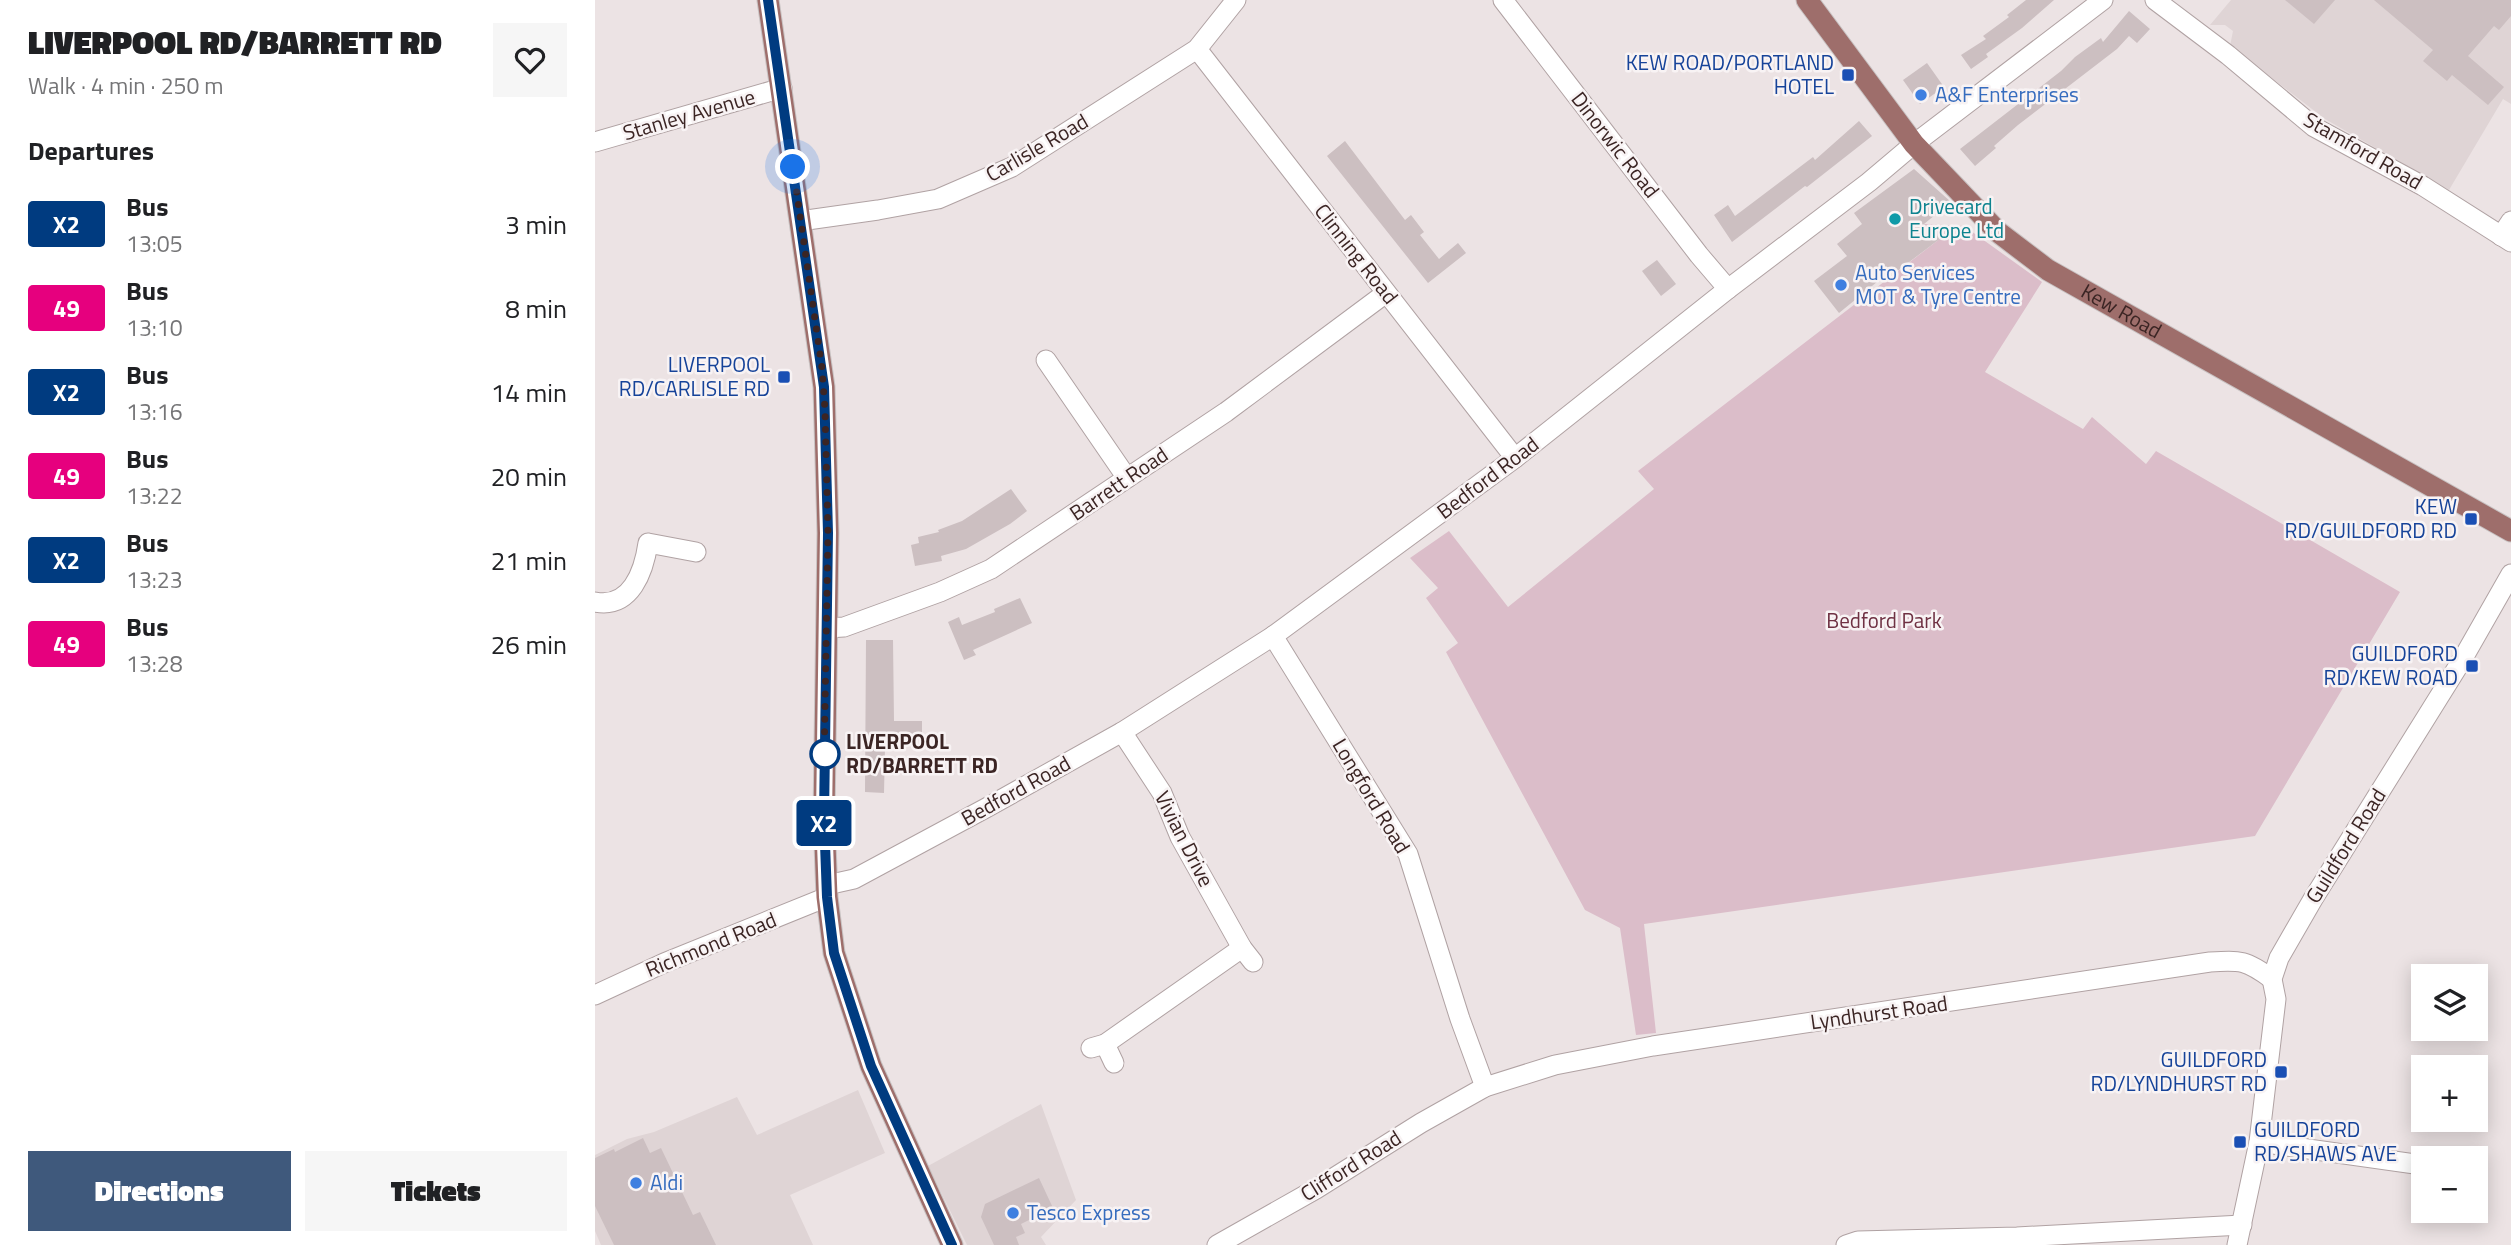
<!DOCTYPE html>
<html lang="en">
<head>
<meta charset="utf-8">
<style>
  :root { --surface:#fff; --page:#f6f6f6; --text:#202124; --muted:#757577; --accent:#3f597c }
  body { margin:0; font-family:"Titillium Web",sans-serif; background:var(--page); color:var(--text); height:100vh; display:flex; flex-direction:column; font-size:26px; white-space:nowrap }
  * { box-sizing:border-box; margin:0 }
  p { font-size:23px; color:var(--muted) }
  .icon { flex:none; width:38px; height:38px; fill:none; stroke:currentColor; stroke-width:2; stroke-linecap:round; stroke-linejoin:round }
  .map { position:relative; flex:1; overflow:hidden }
  .side { display:flex; flex-direction:column; background:var(--surface); width:595px }
  .side>* { flex:none }
  .badge { padding:0 14px; border-radius:5px; font-size:24px; line-height:46px }
  .fabs { position:absolute; left:1816px; top:964px; display:grid; gap:14px }
  .fabs a { display:grid; place-items:center; width:77px; height:77px; border-radius:0px; background:var(--surface); box-shadow:0 4px 18px #0003; font-size:35px }
  .you { position:absolute; width:35px; height:35px; margin:-18px; border:5px solid #fff; border-radius:50%; background:#1a73e8; box-shadow:0 0 0 10px #1a73e833 }
  .map>.badge { position:absolute; translate:-50% -50%; box-shadow:0 0 0 4px #fff }
  h2 { padding:0 28px; font-size:26px; line-height:63px }
  .round { display:grid; place-items:center; flex:none; width:74px; height:74px; border-radius:0px; background:var(--page) }
  .summary { display:flex; align-items:center; justify-content:space-between; height:119px; padding:0 28px }
  h1 { font-size:33px; font-weight:800; line-height:52px }
  .cta { display:flex; gap:14px; margin-top:auto; padding:14px 28px }
  .cta a { flex:1; height:80px; border-radius:0px; background:var(--accent); color:#fff; font-size:28px; font-weight:800; line-height:80px; text-align:center }
  .cta a+a { background:var(--page); color:var(--text) }
  ul { padding:0; list-style:none }
  li { display:flex; align-items:center; gap:21px; height:84px; padding:0 28px }
  li div { flex:1 }
  li b { display:block; font-size:26px }
  li em { font-style:normal }
  li .badge { min-width:77px; font-weight:700; text-align:center }
  main { display:flex; flex:1; min-height:0 }
  .map>svg:first-child { display:block }
  .built { fill:#dfd4d5 }
  .green { fill:#dbbdc9 }
  .building { fill:#ccbfc1 }
  .lines { fill:none; stroke-linecap:round; stroke-linejoin:round }
  .minor-casing { stroke:#b0a2a3; stroke-width:21 }
  .major-casing { stroke:#c8c2c2; stroke-width:23 }
  .minor { stroke:#fff; stroke-width:19 }
  .major { stroke:#9e6e6b; stroke-width:21 }
  .line-casing { stroke:#fff; stroke-width:16 }
  .line { stroke:#003b80; stroke-width:10 }
  .walk { stroke:#3b2524; stroke-width:7; stroke-dasharray:0 12.6 }
  .transit-dot { fill:#1a4fb4; stroke:#f8f3f4; stroke-width:2.5 }
  .shop-dot { fill:#3f7fe0; stroke:#f8f3f4; stroke-width:2.5 }
  .culture-dot { fill:#0f9aa8; stroke:#f8f3f4; stroke-width:2.5 }
  .stop-dot { fill:#fff; stroke:#003b80; stroke-width:3.5 }
  .labels { text-anchor:middle; stroke-width:5; stroke-linejoin:round; paint-order:stroke }
  .transit-label { font-size:21px; fill:#164399; stroke:#f8f3f4; text-anchor:end }
  .shop-label { font-size:21px; fill:#366cbe; stroke:#f8f3f4; text-anchor:start }
  .street-label { font-size:21px; fill:#3b2524; stroke:#f8f3f4 }
  .culture-label { font-size:21px; fill:#0d838f; stroke:#f8f3f4; text-anchor:start }
  .park-label { font-size:21px; fill:#6f3143; stroke:#f8f3f4 }
  .stop-label { font-size:21px; font-weight:bold; fill:#3b2524; stroke:#f8f3f4; text-anchor:start }
</style>
</head>
<body>
<main>
<section class="side">
<div class="summary"><div><h1>LIVERPOOL RD/BARRETT RD</h1><p>Walk · 4 min · 250 m</p></div><a class="round"><svg class="icon" aria-label="heart" viewBox="0 0 24 24"><path d="M12 20l-8-8c-3-5 5-10 8-4 3-6 11-1 8 4z"/></svg></a></div>
<h2>Departures</h2>
<ul>
<li><span class="badge" style="background:#003b80;color:#fff">X2</span><div><b>Bus</b><p>13:05</p></div><em>3 min</em></li>
<li><span class="badge" style="background:#e6007e;color:#fff">49</span><div><b>Bus</b><p>13:10</p></div><em>8 min</em></li>
<li><span class="badge" style="background:#003b80;color:#fff">X2</span><div><b>Bus</b><p>13:16</p></div><em>14 min</em></li>
<li><span class="badge" style="background:#e6007e;color:#fff">49</span><div><b>Bus</b><p>13:22</p></div><em>20 min</em></li>
<li><span class="badge" style="background:#003b80;color:#fff">X2</span><div><b>Bus</b><p>13:23</p></div><em>21 min</em></li>
<li><span class="badge" style="background:#e6007e;color:#fff">49</span><div><b>Bus</b><p>13:28</p></div><em>26 min</em></li>
</ul>
<div class="cta"><a>Directions</a><a>Tickets</a></div>
</section>
<div class="map">
<svg width="1916" height="1245" viewBox="0 0 1916 1245">
  <rect width="100%" height="100%" fill="#ece3e4"/>
  <g class="built">
    <path d="M1636,0h280v104l-8,-5 -54,91 -124,-71 -95,-73 3,-15 -8,-6h-15z"/>
    <path d="M263,1090l27,63 -95,42 23,50h-212l-6,-14v-76l32,-16 27,-7 83,-35 20,38z"/>
    <path d="M446,1104l35,96 -35,37 5,8h-79l-39,-79z"/>
  </g>
  <path class="green" d="M1329,224l40,2 78,56 -57,90 98,57 9,-12 54,47 10,-13 244,141 -145,244 -611,88 12,109 -20,2 -16,-107 -35,-18 -139,-258 12,-9 -32,-45 12,-10 -28,-30 39,-27 59,76 146,-118 -16,-18 303,-233z"/>
  <g class="building">
    <path d="M1431,0h28l-32,28 -36,26 2,3 -17,12 -10,-14 25,-16 -3,-3 26,-19 -2,-2z"/>
    <path d="M1690,0h50l-21,24z"/>
    <path d="M1779,0h137v16l-12,14 -5,-4 -26,30 36,31 -16,18 -36,-30 -5,6 -24,-20 10,-11z"/>
    <path d="M1534,11l21,18 -13,14 -8,-7 -12,13 -99,76 -24,21 2,2 -21,18 -15,-17 101,-78 14,-14 26,-19 2,4z"/>
    <path d="M1332,63l17,24 -24,17 -17,-24z"/>
    <path d="M1264,121l13,15 -65,51 -2,-1 -73,56 -18,-27 14,-10 7,11 78,-59 2,3z"/>
    <path d="M750,141l60,79 6,-5 13,17 -4,3 19,24 19,-16 8,10 -38,30 -101,-127z"/>
    <path d="M1319,169l37,33 -27,22 17,14 -45,34 -2,-4 -55,45 -25,-32 33,-25 -10,-12 25,-20 -8,-11z"/>
    <path d="M1062,260l19,24 -15,12 -19,-25z"/>
    <path d="M416,489l16,22 -17,13 -44,25 -25,7 1,5 -27,5 -4,-21 8,-2 -1,-6 21,-5 -1,-2 24,-9z"/>
    <path d="M425,598l12,25 -59,27 3,5 -12,5 -16,-38 11,-5 3,8 33,-13 -1,-3z"/>
    <path d="M271,640h27l1,81h28v17l-30,-1v11h-7l-1,45 -19,-1z"/>
    <path d="M48,1138l7,15 11,-5 32,67 7,-3 16,33h-102l-19,-39v-48l19,-9 1,3z"/>
    <path d="M444,1178l14,30 -32,16 4,9 -9,4 3,8h-25l-13,-28 4,-13z"/>
  </g>
  <g class="lines">
    <defs>
      <g id="minor">
        <path d="M908,0l196,255 29,34"/>
        <path d="M1560,0l73,55 86,72 109,59 88,56"/>
        <path d="M602,49l318,409"/>
        <path d="M0,142l187,-54"/>
        <path d="M205,221l78,-11 60,-11 74,-32 185,-118 39,-49"/>
        <path d="M1906,236l10,-15"/>
        <path d="M451,360l81,118"/>
        <path d="M0,602c36,7 49,-31 53,-59l48,9"/>
        <path d="M232,628l17,-1 96,-35 51,-23 235,-157 160,-119"/>
        <path d="M678,636l135,218 52,165 25,68"/>
        <path d="M527,732l40,61 18,44 62,111 11,14"/>
        <path d="M232,885l27,-6 132,-71 136,-76 151,-96 242,-178 213,-169 141,-107 45,-38 189,-144"/>
        <path d="M0,995l69,-32 163,-66"/>
        <path d="M510,1044l9,19"/>
        <path d="M496,1048l14,-4 137,-96"/>
        <path d="M1664,1142l156,22"/>
        <path d="M622,1245l99,-56 105,-66 64,-36 70,-22 98,-19 557,-84c31,-2 36,-2 62,17"/>
        <path d="M1251,1245l12,-4 159,-4 225,-12"/>
        <path d="M1642,1245l22,-103 17,-143 -4,-20 7,-21 34,-59 149,-239 49,-86"/>
      </g>
      <g id="major">
        <path d="M173,0l56,387 4,146 -4,284 3,80 7,56 37,113 81,179"/>
        <path id="s1" d="M1212,0l107,144 84,88 50,38 463,261"/>
      </g>
    </defs>
    <use href="#minor" class="minor-casing"/>
    <use href="#major" class="major-casing"/>
    <use href="#minor" class="minor"/>
    <use href="#major" class="major"/>
  </g>
  <g class="lines">
    <defs>
      <path id="line" d="M173,0l56,387 4,146 -4,284 3,80 7,56 37,113 81,179"/>
    </defs>
    <use href="#line" class="line-casing"/>
    <use href="#line" class="line"/>
    <path class="walk" d="M198,167l29,201 3,42 3,123 -4,230 1,-9"/>
  </g>
  <g class="transit-dot">
    <rect x="1246" y="68" width="14" height="14" rx="3.5"/>
    <rect x="182" y="370" width="14" height="14" rx="3.5"/>
    <rect x="1869" y="512" width="14" height="14" rx="3.5"/>
    <rect x="1870" y="659" width="14" height="14" rx="3.5"/>
    <rect x="1679" y="1065" width="14" height="14" rx="3.5"/>
    <rect x="1638" y="1135" width="14" height="14" rx="3.5"/>
  </g>
  <g class="shop-dot">
    <circle cx="1326" cy="95" r="7"/>
    <circle cx="1246" cy="285" r="7"/>
    <circle cx="41" cy="1183" r="7"/>
    <circle cx="418" cy="1213" r="7"/>
  </g>
  <circle class="culture-dot" cx="1300" cy="219" r="7"/>
  <circle class="stop-dot" cx="230" cy="754" r="14"/>
  <g class="labels">
    <g class="transit-label">
      <text x="1239" y="70">KEW ROAD/PORTLAND<tspan x="1239" dy="24">HOTEL</tspan></text>
      <text x="175" y="372">LIVERPOOL<tspan x="175" dy="24">RD/CARLISLE RD</tspan></text>
      <text x="1862" y="514">KEW<tspan x="1862" dy="24">RD/GUILDFORD RD</tspan></text>
      <text x="1863" y="661">GUILDFORD<tspan x="1863" dy="24">RD/KEW ROAD</tspan></text>
      <text x="1672" y="1067">GUILDFORD<tspan x="1672" dy="24">RD/LYNDHURST RD</tspan></text>
      <text x="1659" y="1137" text-anchor="start">GUILDFORD<tspan x="1659" dy="24">RD/SHAWS AVE</tspan></text>
    </g>
    <g class="shop-label">
      <text x="1340" y="102">A&amp;F Enterprises</text>
      <text x="1260" y="280">Auto Services<tspan x="1260" dy="24">MOT &amp; Tyre Centre</tspan></text>
      <text x="55" y="1190">Aldi</text>
      <text x="432" y="1220">Tesco Express</text>
    </g>
    <g class="street-label">
      <text transform="translate(94 115) rotate(-16)" y="7">Stanley Avenue</text>
      <text transform="translate(1020 145) rotate(52)" y="7">Dinorwic Road</text>
      <text transform="translate(442 148) rotate(-30)" y="7">Carlisle Road</text>
      <text transform="translate(1768 151) rotate(30)" y="7">Stamford Road</text>
      <text transform="translate(761 254) rotate(52)" y="7">Clinning Road</text>
      <text dy="7" stroke="none"><textPath href="#s1" startOffset="448">Kew Road</textPath></text>
      <text transform="translate(893 478) rotate(-37)" y="7">Bedford Road</text>
      <text transform="translate(524 484) rotate(-34)" y="7">Barrett Road</text>
      <text transform="translate(421 791) rotate(-29)" y="7">Bedford Road</text>
      <text transform="translate(776 796) rotate(59)" y="7">Longford Road</text>
      <text transform="translate(589 839) rotate(63)" y="7">Vivian Drive</text>
      <text transform="translate(1751 846) rotate(-58)" y="7">Guildford Road</text>
      <text transform="translate(116 945) rotate(-22)" y="7">Richmond Road</text>
      <text transform="translate(1284 1013) rotate(-8)" y="7">Lyndhurst Road</text>
      <text transform="translate(756 1166) rotate(-32)" y="7">Clifford Road</text>
    </g>
    <g class="culture-label">
      <text x="1314" y="214">Drivecard<tspan x="1314" dy="24">Europe Ltd</tspan></text>
    </g>
    <g class="park-label">
      <text x="1289" y="628">Bedford Park</text>
    </g>
    <g class="stop-label">
      <text x="251" y="749">LIVERPOOL<tspan x="251" dy="24">RD/BARRETT RD</tspan></text>
    </g>
  </g>
</svg>
<div class="fabs">
<a><svg class="icon" aria-label="layers" viewBox="0 0 24 24"><path d="M12 4l9 5-9 5-9-5zM3 14l9 5 9-5"/></svg></a>
<a>+</a>
<a>−</a>
</div>
<div class="you" style="left:198px;top:167px"></div>
<b class="badge" style="left:229px;top:823px;background:#003b80;color:#fff">X2</b>
</div>
</main>
</body>
</html>
